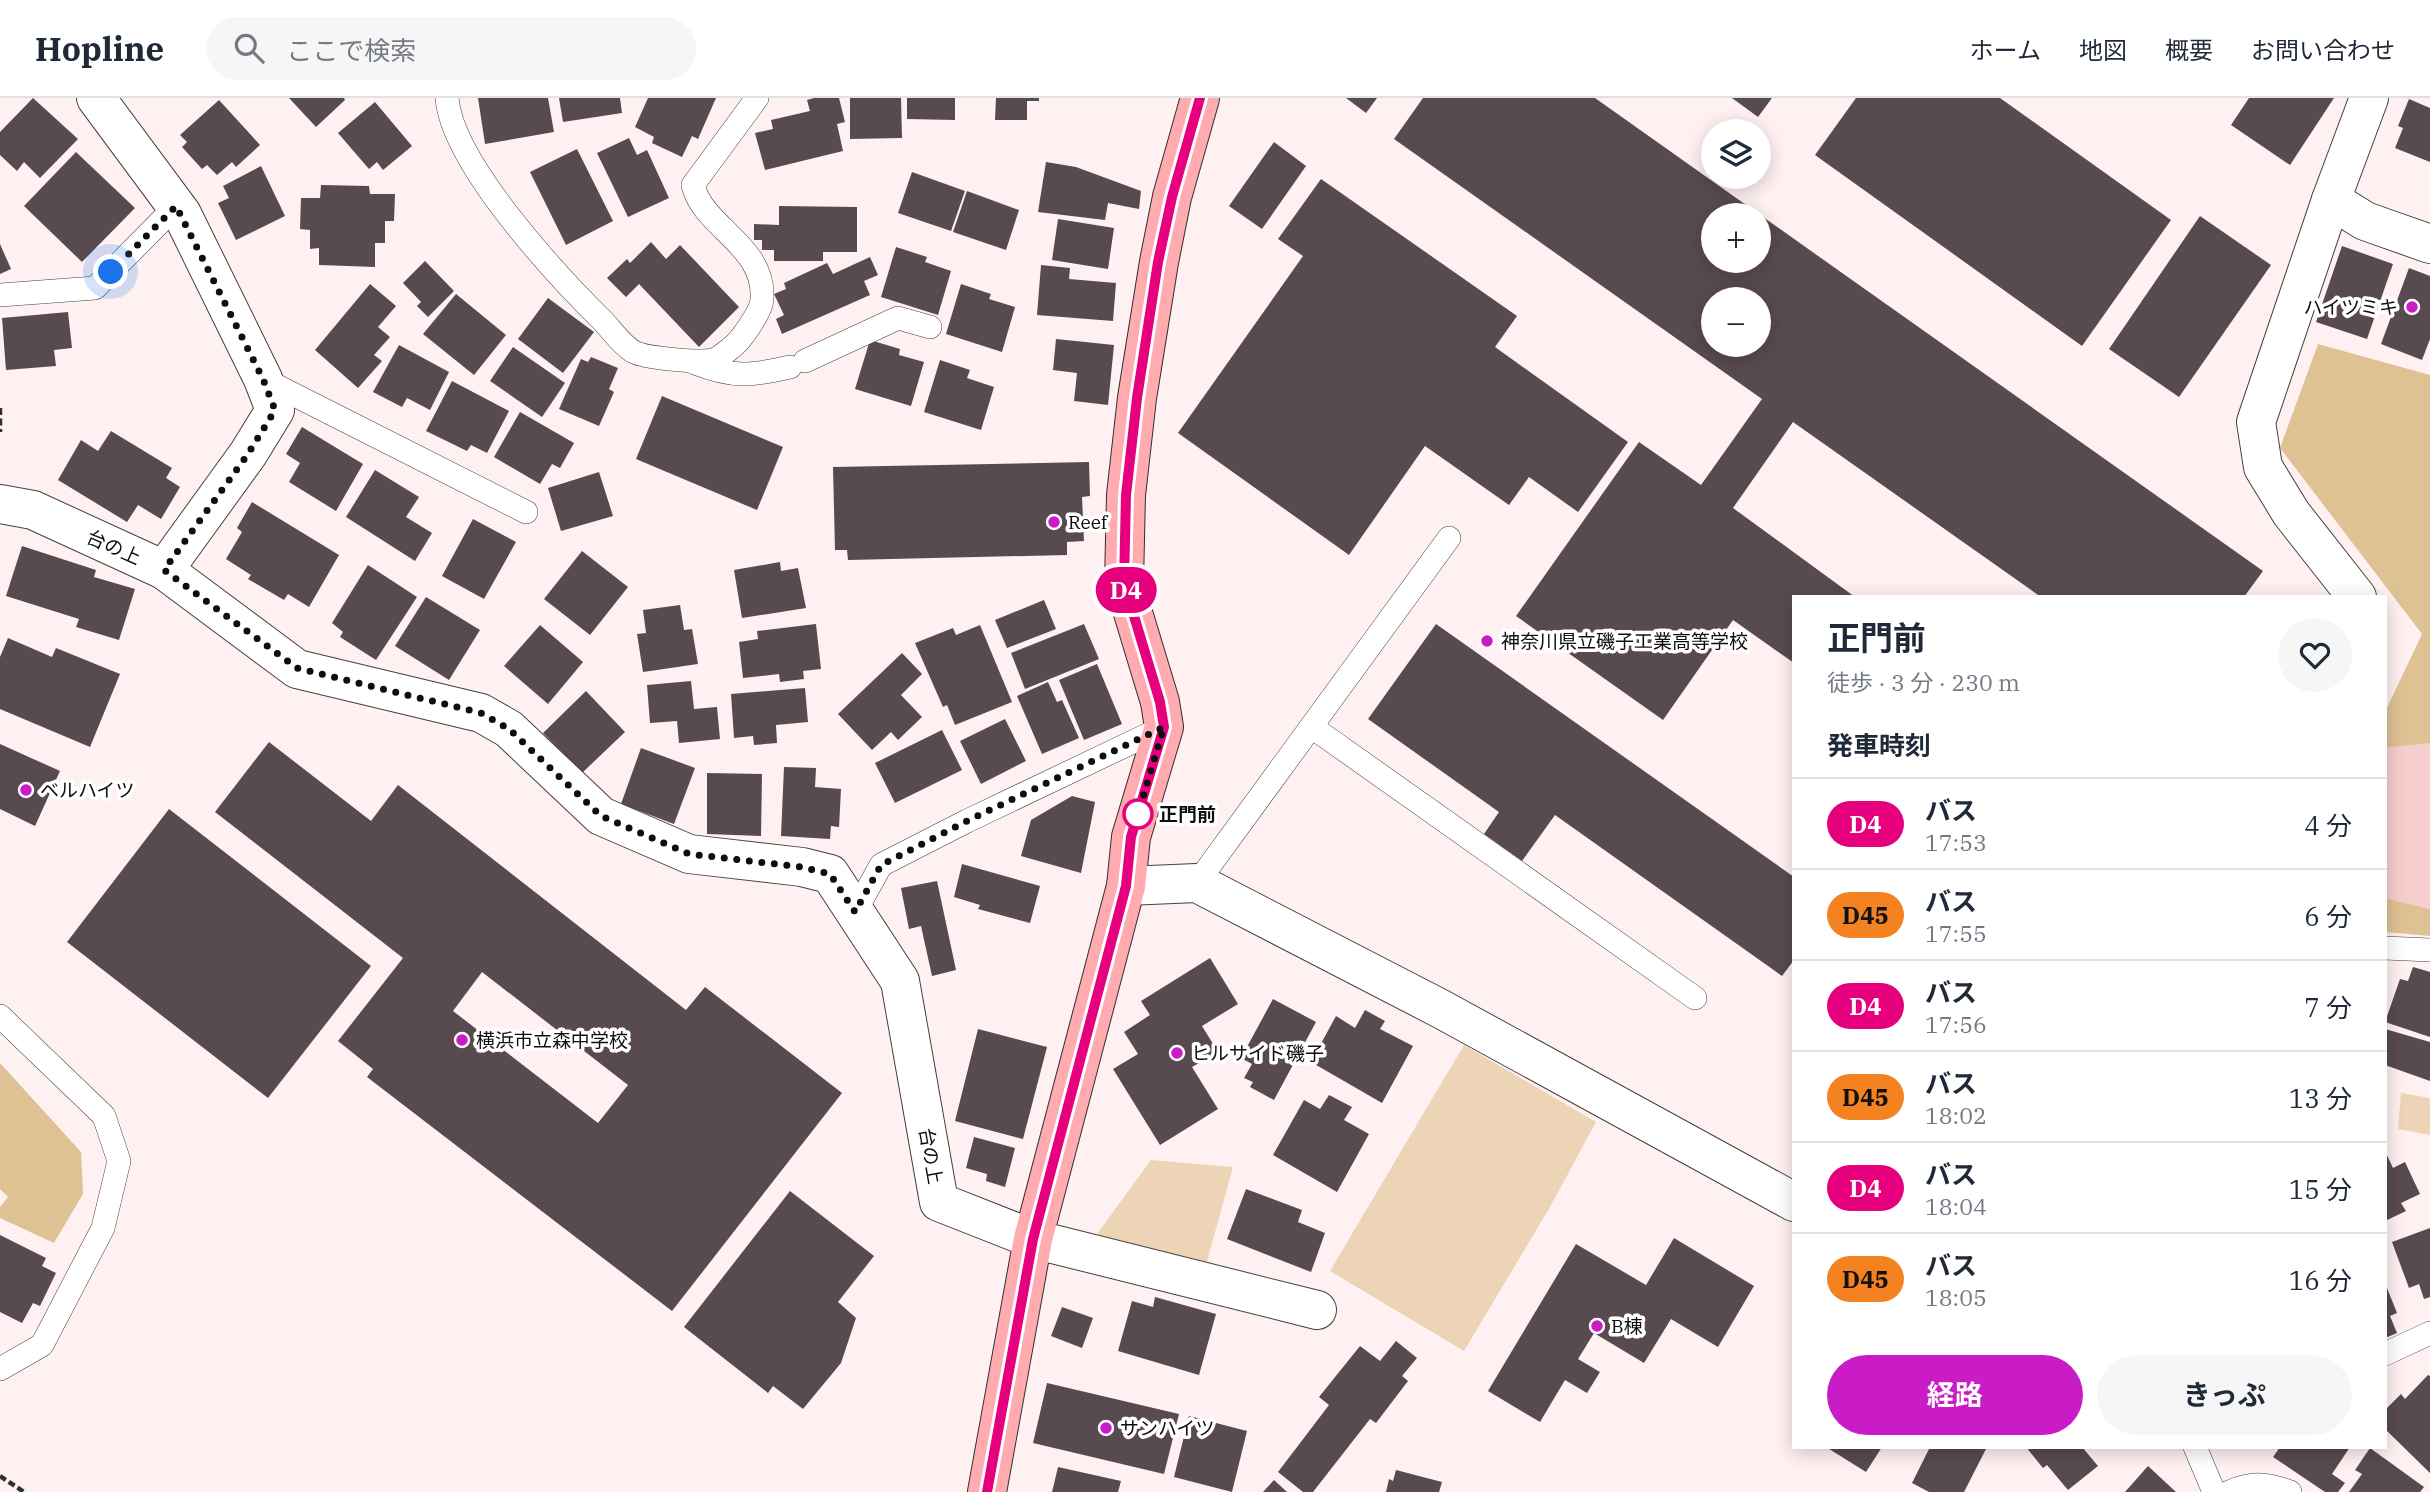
<!DOCTYPE html>
<html lang="ja">
<head>
<meta charset="utf-8">
<style>
  :root { --surface:#fff; --page:#f6f6f7; --text:#1f2937; --muted:#747a83; --line:#e0e1e3; --accent:#c91cc7 }
  body { margin:0; font-family:"IBM Plex Serif","Noto Sans JP",serif; background:var(--page); color:var(--text); height:100vh; display:flex; flex-direction:column; font-size:26px; white-space:nowrap }
  * { box-sizing:border-box; margin:0 }
  p { font-size:23px; color:var(--muted) }
  .icon { flex:none; width:38px; height:38px; fill:none; stroke:currentColor; stroke-width:2; stroke-linecap:round; stroke-linejoin:round }
  .map { position:relative; flex:1; overflow:hidden }
  .panel { position:absolute; left:1792px; top:497px; width:595px; height:854px; display:flex; flex-direction:column; background:var(--surface); border-radius:0px; box-shadow:0 4px 18px #0003 }
  .panel>* { flex:none }
  .badge { padding:0 14px; border-radius:23px; font-size:24px; line-height:46px }
  .buttons { position:absolute; left:1701px; top:21px; display:grid; gap:14px }
  .buttons a { display:grid; place-items:center; width:70px; height:70px; border-radius:50%; background:var(--surface); box-shadow:0 4px 18px #0003; font-size:35px }
  .you { position:absolute; width:35px; height:35px; margin:-18px; border:5px solid #fff; border-radius:50%; background:#1a73e8; box-shadow:0 0 0 10px #1a73e833 }
  .map>.badge { position:absolute; translate:-50% -50%; box-shadow:0 0 0 4px #fff }
  h2 { padding:0 35px; font-size:26px; line-height:63px }
  .round { display:grid; place-items:center; flex:none; width:74px; height:74px; border-radius:37px; background:var(--page) }
  .headline { display:flex; align-items:center; justify-content:space-between; height:119px; padding:0 35px }
  h1 { font-size:33px; font-weight:700; line-height:52px }
  .primary-button { display:flex; gap:14px; margin-top:auto; padding:14px 35px }
  .primary-button a { flex:1; height:80px; border-radius:42px; background:var(--accent); color:#fff; font-size:28px; font-weight:700; line-height:80px; text-align:center }
  .primary-button a+a { background:var(--page); color:var(--text) }
  ul { padding:0; list-style:none }
  li { display:flex; align-items:center; gap:21px; height:91px; padding:0 35px; border-top:2px solid var(--line) }
  li div { flex:1 }
  li b { display:block; font-size:26px }
  li em { font-style:normal }
  li .badge { min-width:77px; font-weight:700; text-align:center }
  header { display:flex; align-items:center; gap:42px; box-sizing:border-box; height:98px; padding:0 35px; background:var(--surface); border-bottom:2px solid var(--line) }
  header strong { font-size:33px }
  nav { display:flex; gap:38px; margin-inline-start:auto; font-size:24px }
  .search { width:490px; height:63px; background:var(--page); display:flex; align-items:center; gap:18px; box-sizing:border-box; padding:0 24px; border-radius:38px; color:var(--muted); font-size:26px }
  .map>svg:first-child { display:block }
  .farmland { fill:#f7cdce }
  .green { fill:#edd4b6 }
  .forest { fill:#dfc294 }
  .building { fill:#584a51; fill-rule:evenodd }
  .lines { fill:none; stroke-linecap:round; stroke-linejoin:round }
  .lane-casing { stroke:#414141; stroke-width:24 }
  .street-casing { stroke:#414141; stroke-width:40 }
  .secondary-casing { stroke:#303030; stroke-width:40 }
  .path { stroke:#303030; stroke-width:4.5; stroke-dasharray:7 3.5; stroke-linecap:butt }
  .lane { stroke:#fff; stroke-width:23 }
  .street { stroke:#fff; stroke-width:38 }
  .secondary { stroke:#ffabaf; stroke-width:38 }
  .line-casing { stroke:#fff; stroke-width:16 }
  .line { stroke:#e6007e; stroke-width:10 }
  .walk { stroke:#0e0e0e; stroke-width:7; stroke-dasharray:0 12.6 }
  .poi-dot { fill:#c91cc7; stroke:#fff; stroke-width:2.5 }
  .stop-dot { fill:#fff; stroke:#e6007e; stroke-width:3.5 }
  .labels { text-anchor:middle; stroke-width:7; stroke-linejoin:round; paint-order:stroke }
  .poi-label { font-size:19px; fill:#0e0e0e; stroke:#fff; text-anchor:start }
  .street-label { font-size:19px; fill:#0e0e0e; stroke:#fff }
  .stop-label { font-size:19px; font-weight:bold; fill:#0e0e0e; stroke:#fff; text-anchor:start }
</style>
</head>
<body>
<header>
<strong>Hopline</strong>
<div class="search"><svg class="icon" aria-label="search" viewBox="0 0 24 24"><circle cx="10" cy="10" r="6"/><path d="M15 15l6 6"/></svg>ここで検索</div>
<nav><a>ホーム</a><a>地図</a><a>概要</a><a>お問い合わせ</a></nav>
</header>
<div class="map">
<svg width="2430" height="1394" viewBox="0 0 2430 1394">
  <rect width="100%" height="100%" fill="#fff0f2"/>
  <path class="farmland" d="M2430,645v166l-45,-11v-150z"/>
  <g class="green">
    <path d="M1464,947l132,77 -46,85 -86,144 -134,-80z"/>
    <path d="M2401,995l29,5v37l-32,-6z"/>
    <path d="M1151,1062l82,7 -27,98 -109,-31z"/>
  </g>
  <g class="forest">
    <path d="M2318,246l112,31v368l-45,5v-36l37,-78 -142,-186z"/>
    <path d="M2385,800l45,11v27l-45,-4z"/>
    <path d="M0,965l81,89 2,42 -29,49 -54,-25v-11l8,-10 -8,-8z"/>
  </g>
  <g class="building">
    <path d="M33,0l45,41 -38,39 -16,-16 -7,9 -17,-16v-23z"/>
    <path d="M289,0h55l1,2 -29,27z"/>
    <path d="M478,0h70l6,34 -69,12z"/>
    <path d="M559,0h61l2,15 -59,9z"/>
    <path d="M648,0h68l-18,41 -6,-3 -10,21 -30,-14 2,-6 -19,-10z"/>
    <path d="M814,0h25l6,24 -8,2 6,27 -78,19 -10,-37 18,-4 -2,-9 39,-9 -3,-11z"/>
    <path d="M850,0h51l1,40 -52,1z"/>
    <path d="M907,0h48v22l-48,-1z"/>
    <path d="M996,0h43v3h-12v19h-32z"/>
    <path d="M1346,0h31l-11,15z"/>
    <path d="M1423,0h172l668,473 -19,26h-203l-248,-175 -60,86 122,89h-61v66l-61,-43 -70,100 -147,-104 123,-174 62,43 61,-86 -368,-260zM1713,117h46v46h-46zM1713,201h46v46h-46z"/>
    <path d="M1732,0h40l-14,19z"/>
    <path d="M1856,0h144l171,122 -89,126 -267,-191z"/>
    <path d="M2249,0h85l-44,67 -59,-40z"/>
    <path d="M2409,1l21,9v54l-35,-14 8,-20 -5,-2z"/>
    <path d="M219,2l41,45 -24,22 -4,-5 -15,13 -10,-10 -5,4 -20,-22 5,-5 -7,-7z"/>
    <path d="M375,4l37,44 -29,24 -6,-8 -8,7 -31,-36z"/>
    <path d="M629,40l8,17 10,-5 22,48 -41,19 -31,-64z"/>
    <path d="M1274,44l32,24 -44,63 -33,-23z"/>
    <path d="M577,51l36,72 -47,24 -36,-73z"/>
    <path d="M76,54l59,56 -53,54 -58,-56z"/>
    <path d="M1046,64l30,5 65,24 -2,18 -31,-6 -3,17 -67,-8z"/>
    <path d="M261,68l24,50 -49,24 -18,-37 11,-5 -6,-12z"/>
    <path d="M912,74l53,19 -14,40 -53,-18z"/>
    <path d="M1321,81l196,137 -22,31 133,95 -50,70 -49,-35 -20,28 -84,-59 -76,109 -171,-122 125,-177 -25,-17z"/>
    <path d="M321,87l48,1 1,8h25l-1,27h-9v22h-10v24l-56,-2v-17l-9,1v-19l-10,-1 1,-31h19z"/>
    <path d="M967,93l52,19 -13,40 -53,-18z"/>
    <path d="M779,108l78,1v45h-34v9h-49v-11h-12v-10h-8v-16l25,1z"/>
    <path d="M2200,118l71,49 -92,132 -70,-48z"/>
    <path d="M1058,121l56,9 -6,41 -56,-9z"/>
    <path d="M651,144l15,17 14,-14 59,62 -40,40 -60,-63 -13,13 -19,-19 20,-19 3,4z"/>
    <path d="M0,146l11,25 -11,5z"/>
    <path d="M2342,148l51,18 -26,75 -51,-17z"/>
    <path d="M896,149l31,10 -2,5 26,9 -13,44 -57,-18z"/>
    <path d="M870,159l8,18 -14,6 6,14 -88,39 -6,-15 8,-4 -10,-21 12,-5 -2,-6 43,-20 6,11z"/>
    <path d="M425,163l29,30 -26,26 -11,-11 4,-4 -18,-19z"/>
    <path d="M1041,167l29,3 -1,11 47,4 -3,38 -76,-6z"/>
    <path d="M2409,170l21,8v63l-8,21 -41,-16z"/>
    <path d="M370,186l26,22 -18,21 12,10 -16,18 8,6 -24,27 -43,-38z"/>
    <path d="M961,186l30,10 -2,5 26,8 -13,45 -56,-18z"/>
    <path d="M456,196l50,41 -32,40 -51,-41z"/>
    <path d="M548,200l46,34 -31,41 -45,-34z"/>
    <path d="M68,214l4,36 -18,2 2,16 -50,4 -4,-52z"/>
    <path d="M1056,241l58,6 -6,60 -34,-4 3,-28 -24,-3z"/>
    <path d="M870,242l30,9 -1,6 25,7 -13,44 -56,-17z"/>
    <path d="M399,247l50,27 -19,38 -23,-12 -5,9 -29,-15z"/>
    <path d="M513,249l52,36 -23,34 -52,-36z"/>
    <path d="M591,259l27,11 -9,21 5,3 -15,34 -40,-17 22,-50 7,3z"/>
    <path d="M940,262l30,10 -3,8 27,9 -13,43 -57,-18z"/>
    <path d="M452,283l57,30 -22,42 -16,-8 -4,6 -41,-20z"/>
    <path d="M662,298l121,51 -26,63 -121,-51z"/>
    <path d="M520,314l54,31 -14,25 -8,-4 -12,20 -46,-27z"/>
    <path d="M302,329l61,37 -27,47 -47,-29 11,-19 -14,-9z"/>
    <path d="M111,333l61,37 -6,10 14,9 -19,32 -23,-14 -11,17 -69,-42 23,-40 17,11z"/>
    <path d="M1089,364l1,34 -8,1 2,44 -17,1v13l-219,5 -1,-10h-12l-2,-83z"/>
    <path d="M375,372l44,27 -13,20 26,16 -17,28 -69,-44z"/>
    <path d="M599,374l14,44 -52,15 -13,-43z"/>
    <path d="M252,404l87,53 -30,52 -21,-13 -4,6 -36,-21 3,-4 -25,-16 16,-27 -5,-4z"/>
    <path d="M473,421l43,23 -32,57 -42,-23z"/>
    <path d="M22,448l74,24 -2,7 41,12 -16,51 -43,-13 3,-8 -73,-23z"/>
    <path d="M582,453l46,36 -38,48 -46,-36z"/>
    <path d="M780,464l1,9 17,-3 8,40 -64,10 -8,-48z"/>
    <path d="M368,467l49,32 -41,63 -36,-23 3,-5 -11,-9z"/>
    <path d="M426,499l54,33 -31,50 -54,-34z"/>
    <path d="M1044,502l12,29 -49,19 -12,-28z"/>
    <path d="M680,507l4,25 8,-1 6,35 -55,8 -6,-38 9,-1 -3,-23z"/>
    <path d="M816,526l5,45 -18,2 1,8 -24,3 -1,-8 -36,4 -4,-36 19,-3 -1,-8z"/>
    <path d="M1084,526l15,35 -74,30 -14,-36z"/>
    <path d="M1436,526l358,253v83l-12,16 -227,-161 -33,46 -38,-27 15,-22 -131,-93z"/>
    <path d="M540,527l43,37 -35,42 -44,-38z"/>
    <path d="M980,527l32,77 -57,23 -8,-20 -4,2 -28,-64 38,-15 3,7z"/>
    <path d="M8,540l44,19 4,-9 64,26 -30,73 -90,-38v-52z"/>
    <path d="M902,555l20,21 -21,21 21,22 -24,23 -7,-8 -19,18 -34,-36z"/>
    <path d="M1097,566l25,60 -38,16 -25,-60z"/>
    <path d="M691,583l3,28 23,-2 3,32 -41,4 -2,-22 -27,2 -3,-38z"/>
    <path d="M1048,584l9,20 5,-2 17,38 -37,16 -25,-58z"/>
    <path d="M805,590l3,34 -32,3 1,18 -23,2 -1,-9 -19,2 -3,-44z"/>
    <path d="M586,593l39,41 -43,41 -39,-40z"/>
    <path d="M1005,621l21,42 -45,23 -21,-43z"/>
    <path d="M942,632l20,40 -67,33 -20,-40z"/>
    <path d="M269,644l102,79 27,-36 288,225 19,-23 137,106 -170,218 -305,-234 6,-8 -35,-28 65,-83 -188,-146zM482,874l146,113 -30,38 -145,-112z"/>
    <path d="M0,646l60,27 -25,55 -35,-17z"/>
    <path d="M641,650l54,20 -21,56 -53,-20z"/>
    <path d="M784,669l32,1 -1,19 26,2 -2,38 -8,-1 -1,13 -49,-3z"/>
    <path d="M707,675l55,1 -1,62 -54,-2z"/>
    <path d="M1072,698l23,6 -14,71 -60,-17 10,-36z"/>
    <path d="M169,711l202,157 -103,132 -201,-156z"/>
    <path d="M962,766l78,22 -10,37 -52,-14 2,-4 -26,-8z"/>
    <path d="M937,783l19,89 -24,6 -11,-50 -12,3 -8,-41z"/>
    <path d="M1210,860l28,46 -36,22 16,26 -26,15 26,42 -58,36 -47,-76 25,-15 -14,-22 26,-17 -9,-14z"/>
    <path d="M2413,869l17,5v65l-45,-15 15,-43 8,2z"/>
    <path d="M1273,901l43,23 -42,78 -24,-13 3,-5 -9,-4 8,-14 -11,-6z"/>
    <path d="M1365,912l20,11 -5,8 33,17 -31,57 -71,-41 25,-46 19,12z"/>
    <path d="M978,931l69,18 -24,92 -68,-18z"/>
    <path d="M2385,931l45,13v39l-45,-16z"/>
    <path d="M1329,997l23,12 -8,13 25,14 -32,58 -64,-37 31,-55 16,9z"/>
    <path d="M974,1039l41,11 -10,39 -19,-6 1,-7 -21,-6z"/>
    <path d="M2385,1053l8,17 12,-6 15,32 -19,9 5,8 -21,10z"/>
    <path d="M1246,1091l56,21 -4,12 27,11 -14,39 -84,-33z"/>
    <path d="M790,1093l84,65 -36,46 18,16 -15,45 -38,46 -30,-23 -5,7 -84,-66z"/>
    <path d="M2430,1130v69l-6,2 -5,-15 -10,4 -17,-46z"/>
    <path d="M0,1137l46,23 -4,8 14,7 -16,33 -7,-3 -11,20 -22,-11z"/>
    <path d="M1674,1140l80,48 -36,61 -47,-28 -27,44 -50,-30 -16,26 22,13 -13,21 -22,-13 -25,42 -52,-31 88,-147 70,41z"/>
    <path d="M2385,1185l12,30 -7,3 7,17 -12,5z"/>
    <path d="M1155,1199l61,17 -17,61 -81,-24 14,-50 21,6z"/>
    <path d="M1062,1209l31,11 -11,30 -31,-12z"/>
    <path d="M1396,1243l21,17 -15,18 6,5 -32,42 -6,-4 -57,73h-10l-25,-20 51,-67 -10,-8 41,-51 20,15z"/>
    <path d="M2428,1277l2,1v97l-45,-44v-19l16,-16 4,5z"/>
    <path d="M1047,1285l132,31 -15,60 -131,-31z"/>
    <path d="M1189,1318l58,15 -15,61 -58,-15z"/>
    <path d="M1826,1349h56l-16,25z"/>
    <path d="M1930,1349h57l-23,45h-35l-17,-9z"/>
    <path d="M2026,1349h56l16,19 -30,24 -21,-25 -4,3z"/>
    <path d="M2280,1349h70l-18,27 13,9 -7,9h-13l-52,-35z"/>
    <path d="M2370,1350l54,39 -4,5h-71l13,-18 -7,-4z"/>
    <path d="M2148,1368l28,26h-51z"/>
    <path d="M1058,1369l63,14 -3,11h-66z"/>
    <path d="M1396,1372l46,12 -3,10h-53l3,-13 4,2z"/>
    <path d="M1274,1382l13,12h-24z"/>
  </g>
  <g class="lines">
    <defs>
      <g id="lane">
        <path d="M447,0c5,65 110,178 157,224 9,10 19,24 30,30 11,6 66,11 79,8 6,-2 13,-8 18,-12 9,-6 30,-36 31,-48 4,-55 -59,-72 -69,-115l64,-87"/>
        <path d="M0,197l95,-7 81,-82"/>
        <path d="M805,263l93,-43 32,9"/>
        <path d="M695,265c39,15 55,13 95,4"/>
        <path d="M263,281l263,133"/>
        <path d="M1312,629l383,271"/>
        <path d="M1197,785l252,-345"/>
        <path d="M855,814l26,-47 86,-44 197,-94"/>
        <path d="M2385,850l45,2"/>
        <path d="M0,918l104,100 15,45 -16,67 -61,117 -42,24"/>
        <path d="M2385,1256l45,-21"/>
        <path d="M2195,1349l19,45"/>
        <path d="M2229,1394c24,-10 38,-9 61,0"/>
      </g>
      <g id="street">
        <path d="M96,0l86,116 81,165 12,31 -27,44 -84,116"/>
        <path d="M2369,0l-38,102 34,21 65,23"/>
        <path d="M2331,102l-75,222 7,45 28,46 66,84"/>
        <path d="M0,406l33,6 131,60 133,99 184,44 28,16 92,87 88,38 113,13 28,7 70,107 39,221 94,37 284,71"/>
        <path d="M1126,788l71,-3 244,126 353,193"/>
      </g>
      <path id="secondary" d="M987,1394l46,-253 93,-353 5,-49 33,-110 -4,-25 -36,-119 2,-88 11,-97 22,-136 13,-65 28,-99"/>
    </defs>
    <use href="#lane" class="lane-casing"/>
    <use href="#street" class="street-casing"/>
    <use href="#secondary" class="secondary-casing"/>
    <g class="path">
      <path d="M0,310v24"/>
      <path d="M0,1378l24,16"/>
    </g>
    <use href="#lane" class="lane"/>
    <use href="#street" class="street"/>
    <use href="#secondary" class="secondary"/>
  </g>
  <g class="lines">
    <defs>
      <path id="line" d="M987,1394l46,-253 93,-353 5,-49 33,-110 -4,-25 -36,-119 2,-88 11,-97 21,-136 14,-65 28,-99"/>
    </defs>
    <use href="#line" class="line-casing"/>
    <use href="#line" class="line"/>
    <path class="walk" d="M111,174l65,-66 87,173 12,31 -27,44 -84,116 133,98 184,45 28,16 92,87 88,38 113,13 28,7 25,38 26,-47 86,-44 197,-94 -27,90 1,-3"/>
  </g>
  <g class="poi-dot">
    <circle cx="2412" cy="209" r="7"/>
    <circle cx="1054" cy="424" r="7"/>
    <circle cx="1487" cy="543" r="7"/>
    <circle cx="26" cy="692" r="7"/>
    <circle cx="462" cy="942" r="7"/>
    <circle cx="1177" cy="955" r="7"/>
    <circle cx="1597" cy="1228" r="7"/>
    <circle cx="1106" cy="1330" r="7"/>
  </g>
  <circle class="stop-dot" cx="1138" cy="716" r="14"/>
  <g class="labels">
    <g class="poi-label">
      <text x="2398" y="216" text-anchor="end">ハイツミキ</text>
      <text x="1068" y="431">Reef</text>
      <text x="1501" y="550">神奈川県立磯子工業高等学校</text>
      <text x="40" y="699">ベルハイツ</text>
      <text x="476" y="949">横浜市立森中学校</text>
      <text x="1191" y="962">ヒルサイド磯子</text>
      <text x="1611" y="1235">B棟</text>
      <text x="1120" y="1337">サンハイツ</text>
    </g>
    <g class="street-label">
      <text transform="translate(114 449) rotate(24)" y="7">台の上</text>
      <text transform="translate(931 1058) rotate(80)" y="7">台の上</text>
    </g>
    <g class="stop-label">
      <text x="1159" y="723">正門前</text>
    </g>
  </g>
</svg>
<div class="buttons">
<a><svg class="icon" aria-label="layers" viewBox="0 0 24 24"><path d="M12 4l9 5-9 5-9-5zM3 14l9 5 9-5"/></svg></a>
<a>+</a>
<a>−</a>
</div>
<div class="you" style="left:111px;top:174px"></div>
<b class="badge" style="left:1126px;top:492px;background:#e6007e;color:#fff">D4</b>
<section class="panel">
<div class="headline"><div><h1>正門前</h1><p>徒歩 · 3 分 · 230 m</p></div><a class="round"><svg class="icon" aria-label="heart" viewBox="0 0 24 24"><path d="M12 20l-8-8c-3-5 5-10 8-4 3-6 11-1 8 4z"/></svg></a></div>
<h2>発車時刻</h2>
<ul>
<li><span class="badge" style="background:#e6007e;color:#fff">D4</span><div><b>バス</b><p>17:53</p></div><em>4 分</em></li>
<li><span class="badge" style="background:#f58220;color:#111">D45</span><div><b>バス</b><p>17:55</p></div><em>6 分</em></li>
<li><span class="badge" style="background:#e6007e;color:#fff">D4</span><div><b>バス</b><p>17:56</p></div><em>7 分</em></li>
<li><span class="badge" style="background:#f58220;color:#111">D45</span><div><b>バス</b><p>18:02</p></div><em>13 分</em></li>
<li><span class="badge" style="background:#e6007e;color:#fff">D4</span><div><b>バス</b><p>18:04</p></div><em>15 分</em></li>
<li><span class="badge" style="background:#f58220;color:#111">D45</span><div><b>バス</b><p>18:05</p></div><em>16 分</em></li>
</ul>
<div class="primary-button"><a>経路</a><a>きっぷ</a></div>
</section>
</div>
</body>
</html>
